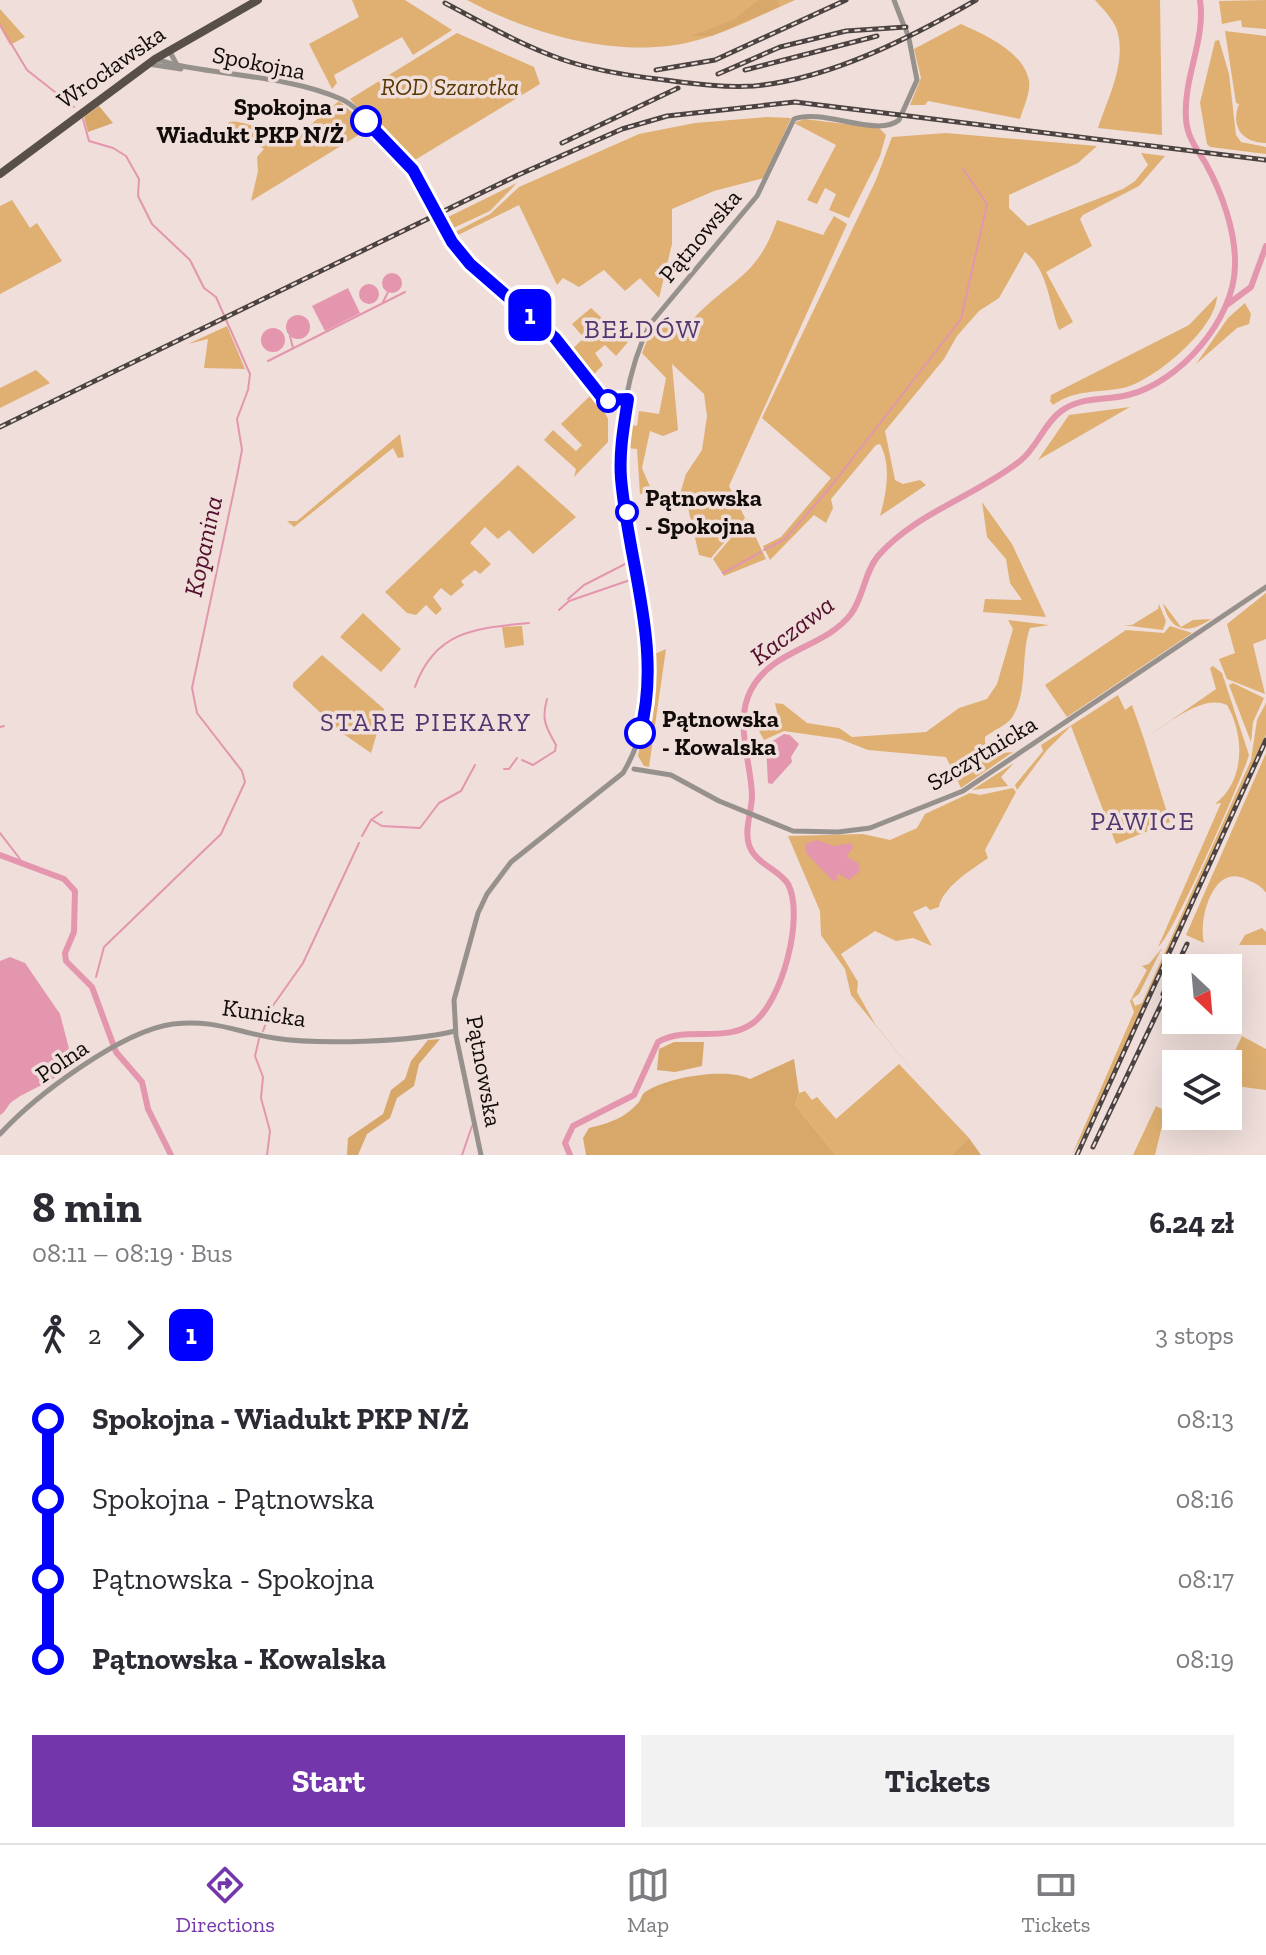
<!DOCTYPE html>
<html lang="en">
<head>
<meta charset="utf-8">
<style>
  :root { --surface:#fff; --page:#f2f2f3; --text:#2b2b33; --muted:#7c7c81; --line:#e1e1e2; --accent:#7336ab }
  body { margin:0; font-family:"Zilla Slab",serif; background:var(--page); color:var(--text); height:100vh; display:flex; flex-direction:column; font-size:30px; white-space:nowrap }
  * { box-sizing:border-box; margin:0 }
  p { font-size:26px; color:var(--muted) }
  .icon { flex:none; width:44px; height:44px; fill:none; stroke:currentColor; stroke-width:2; stroke-linecap:round; stroke-linejoin:round }
  .map { position:relative; height:1155px; overflow:hidden }
  .side { display:flex; flex-direction:column; background:var(--surface); flex:1 }
  .side>* { flex:none }
  .badge { padding:0 16px; border-radius:12px; font-size:28px; line-height:52px }
  .needle { width:52px; rotate:154deg }
  .fabs { position:absolute; left:1162px; top:954px; display:grid; gap:16px }
  .fabs a { display:grid; place-items:center; width:80px; height:80px; border-radius:0px; background:var(--surface); box-shadow:0 8px 32px #0002; font-size:40px }
  .map>.badge { position:absolute; translate:-50% -50%; box-shadow:0 0 0 4px #fff }
  .legs { display:flex; align-items:center; gap:12px; height:88px; padding:0 32px; font-size:26px }
  .legs p { margin-inline-start:auto }
  .headline { display:flex; align-items:center; justify-content:space-between; height:136px; padding:0 32px }
  h1 { font-size:44px; font-weight:800; line-height:60px }
  .action { display:flex; gap:16px; margin-top:auto; padding:16px 32px }
  .action a { flex:1; height:92px; border-radius:0px; background:var(--accent); color:#fff; font-size:32px; font-weight:800; line-height:92px; text-align:center }
  .action a+a { background:var(--page); color:var(--text) }
  ul { padding:0 32px; list-style:none }
  li { display:flex; align-items:center; gap:28px; height:80px; font-size:30px }
  li i { display:grid; place-items:center; width:12px; height:100%; margin:0 10px; background:currentColor }
  li i::after { content:''; width:20px; height:20px; margin:-10px; border:6px solid; border-radius:50%; background:var(--surface) }
  li p { margin-inline-start:auto }
  li:first-child i { background:linear-gradient(#0000 50%,currentColor 0) }
  li:last-child i { background:linear-gradient(currentColor 50%,#0000 0) }
  .dock { display:flex; justify-content:space-around; align-items:center; height:112px; border-top:2px solid var(--line); background:var(--surface); font-size:22px; color:var(--muted) }
  .dock a { display:grid; justify-items:center; gap:4px }
  .dock .on { color:var(--accent) }
  .map>svg:first-child { display:block }
  .green { fill:#dfb072; fill-rule:evenodd }
  .forest { fill:#d7a86a }
  .water { fill:#e396ae }
  .lines { fill:none; stroke-linecap:round; stroke-linejoin:round }
  .stream { stroke:#e396ae; stroke-width:2 }
  .river { stroke:#e396ae; stroke-width:6 }
  .minor { stroke:#97918d; stroke-width:5 }
  .major { stroke:#594f49; stroke-width:8 }
  .rail-casing { stroke:#4b4341; stroke-width:5 }
  .rail { stroke:#efdeda; stroke-width:2; stroke-dasharray:6; stroke-linecap:butt }
  .line-1-casing { stroke:#fff; stroke-width:18 }
  .line-1 { stroke:#00f; stroke-width:12 }
  .stop-1-dot { fill:#fff; stroke:#00f; stroke-width:4 }
  .labels { text-anchor:middle; stroke-width:7; stroke-linejoin:round; paint-order:stroke }
  .street-label { font-size:24px; fill:#110c0a; stroke:#efdeda }
  .park-label { font-size:24px; font-style:italic; fill:#573803; stroke:#efdeda }
  .stop-label { font-size:24px; font-weight:bold; fill:#110c0a; stroke:#efdeda; text-anchor:start }
  .neighbourhood-label { font-size:26px; letter-spacing:2px; fill:#513570; stroke:#efdeda }
  .water-label { font-size:26px; font-style:italic; fill:#520e2b; stroke:#efdeda }
</style>
</head>
<body>
<div class="map">
<svg width="1266" height="1155" viewBox="0 0 1266 1155">
  <rect width="100%" height="100%" fill="#efdeda"/>
  <g class="green">
    <path d="M352,0h53l47,30 -39,25 -11,-18 -68,38 3,8 -5,6 -23,-45 50,-27z"/>
    <path d="M467,0h328c-32,14 -64,31 -97,40 -74,21 -166,-5 -231,-40z"/>
    <path d="M1095,0h65l2,135 -64,-7c10,-30 29,-66 19,-98 -3,-10 -15,-22 -22,-30z"/>
    <path d="M1266,0v29l-24,-2 -1,-7 -19,4 -3,-23z"/>
    <path d="M0,9l25,28 -15,8 -10,-18z"/>
    <path d="M961,24c24,11 63,28 68,57 2,11 -6,27 -9,38l-92,-18 -3,4h-15l11,-27 -7,-29z"/>
    <path d="M1225,31l41,5v107c-23,0 -36,-16 -27,-39l-3,-1z"/>
    <path d="M457,33l77,34 6,17 -130,79 -60,-64z"/>
    <path d="M1219,40l10,34 7,61 5,7 25,5v7l-56,-7 -3,-3 -7,-41 15,-62z"/>
    <path d="M339,101l31,27 -119,73 7,-30 -1,-14 7,-8 -17,-11 -24,-4 6,-12c12,-4 47,14 63,18z"/>
    <path d="M767,117l24,1 -27,60 -50,13 -42,18v35l-13,54 -19,-20 -15,13 -21,-21 -25,17 -16,-9 -6,7 -38,-80 -65,32 -3,-3 39,-20 29,-27 120,-53 56,-11z"/>
    <path d="M804,119l75,9 7,7 -6,21 -31,62 -20,-8 7,-16 -11,-6 -8,16 -10,-4 29,-55 -42,-22z"/>
    <path d="M946,133l151,13 -19,17 -69,32v13l19,18 95,-37 12,-8 13,-16 -7,-12 24,3 -26,30 -56,29 -3,4 12,27 -46,26 27,50 -14,8c-10,-26 -11,-61 -34,-78l-26,46 -20,13 -22,25 -13,23 -59,72 10,49 8,4 17,-4 6,5 -46,31c6,-22 12,-50 0,-72l-4,1 -45,54 2,9 -7,15 -12,-8 -44,45 -7,-14 18,-9 50,-59 -69,-60 114,-238 16,-43z"/>
    <path d="M517,183l-27,28 -41,19 -5,-11z"/>
    <path d="M12,200l18,28 7,-5 25,38 -62,33v-88z"/>
    <path d="M834,216l13,8 -118,262 16,32 -34,40 -12,-3 -13,-56 -19,4 -14,-12 -13,3 -3,-45 -11,-1 2,-24 9,2 2,-15 20,3 7,-36 -24,-25 10,-25 31,-1 14,-5 -3,-4c38,-40 63,-40 83,-98l46,15zM672,364l32,30 3,22 -5,34 -16,24 -6,20 -5,3 -24,-8 -9,-21 8,-37 13,5 15,-6z"/>
    <path d="M1217,296c-1,33 -63,85 -94,92 -25,5 -48,1 -70,17l-3,-4 1,-6 138,-70z"/>
    <path d="M1245,303l6,11 -2,10 -12,4 -41,36 32,-46z"/>
    <path d="M591,308l37,34 -12,14 -11,-11 -10,8 8,12 -12,12 -20,-27 13,-12 -12,-14z"/>
    <path d="M227,326l18,43 -41,-1 4,-29 -20,5z"/>
    <path d="M36,370l14,13 -50,25v-20z"/>
    <path d="M594,392l14,27v23l-34,35 2,-8 -32,-29 9,-10 23,21 6,-6 -21,-21z"/>
    <path d="M1130,407l-92,53 31,-45z"/>
    <path d="M400,434l4,23 -6,1 -5,-10 -99,79 -7,-6h10z"/>
    <path d="M518,465l58,52 -43,37 -24,-24 -11,9 -13,-12 -15,16 21,21 -11,10 -5,-4 -14,11 3,4 -13,11 -10,-8 -8,9 9,12 -6,6 -10,-10 -10,10 -9,-2 -22,-21z"/>
    <path d="M982,502l30,42 34,73 -63,-5 2,-13 37,1 -12,-17 -4,-24 -19,-22z"/>
    <path d="M747,519l19,40 -42,17 -11,-17z"/>
    <path d="M1266,593v46l-13,5 12,50 -38,-15 -8,-20 16,-6 -8,-29z"/>
    <path d="M1163,603l18,24 12,-7 18,-1c-23,16 -41,13 -48,-16z"/>
    <path d="M1159,604l7,17 -3,9 -40,-5h9l26,-16z"/>
    <path d="M363,613l38,36 -20,23 -41,-35z"/>
    <path d="M1008,620l41,5 -19,3c-10,27 -1,66 -19,91 -6,7 -19,12 -26,18v6l18,10 10,-1 -52,36 -15,-31 -78,-7 -28,-11 -56,-8 -20,9 -5,-9 20,-10 -4,-18 8,1 24,19 32,5 13,9 74,-5 33,-24 28,-9 10,-15 16,-55z"/>
    <path d="M522,626l2,19 -19,3 -3,-21z"/>
    <path d="M1170,626l22,7 -125,84 -22,-32 81,-55 38,3z"/>
    <path d="M666,649l-17,118 -5,-1 -6,-10 12,-58v-42z"/>
    <path d="M322,655l62,54 -13,44 -29,-20 -49,-46v-4z"/>
    <path d="M1213,666l9,7 27,82c-7,24 -77,183 -91,192l63,-144 -6,1c30,-23 30,-68 12,-99 -25,-12 -62,21 -83,34l26,83 -54,22 -45,-118 -24,24 -30,40 -2,-5 28,-34 -2,-6 77,-50 7,15 7,-5 12,34 72,-50 -6,-21z"/>
    <path d="M1233,683l31,15 -11,24 -2,20 -22,-57z"/>
    <path d="M1266,703v32l-176,388 -18,32 62,-143 -4,-11 17,-31 -5,-4 7,-2 13,-16 -23,46 -7,5 3,7 7,-3 109,-243 6,-40z"/>
    <path d="M1266,753v140c-5,-8 -12,-10 -20,-14 -33,-16 -48,40 -42,64l-18,-8z"/>
    <path d="M1014,763l-13,14 7,9 -36,4z"/>
    <path d="M1013,788l3,4 -31,58 3,8c-16,11 -46,30 -49,49l-9,3 -4,-4 -13,6 19,34 -19,-8 -17,3 -21,-10 -34,23 17,28 -1,10 18,32 50,62 -74,-91 -6,-26 -24,-34 -1,-24 -32,-75 75,-2 27,6 27,-12 8,-14 45,-21 10,2z"/>
    <path d="M1262,928l4,4v13h-27l6,-10z"/>
    <path d="M1242,1036l24,13v41l-38,-5v-19z"/>
    <path d="M899,1064l70,74 -18,17h-115l-41,-50 4,-12 6,-2 7,9 5,-3 19,22z"/>
    <path d="M1156,1106l24,12 24,-2 -11,10h-31l-7,29h-22z"/>
  </g>
  <g class="forest">
    <path d="M759,0h18l3,6 -68,30h-21l42,-16z"/>
    <path d="M99,106l14,17 -25,9 -4,-15z"/>
    <path d="M440,1039l-21,25 -5,22 -17,12 -7,20 -23,16 -9,21h-11l1,-17 35,-24 8,-24 14,-11 6,-18 17,-21z"/>
    <path d="M674,1042h30l-2,24 -27,6 -18,-2 2,-21z"/>
    <path d="M794,1059l5,34 -4,12 41,50h-250l-3,-17 6,-10c20,-5 35,-9 50,-26 2,-3 3,-8 6,-10 22,-15 82,-25 105,-13z"/>
    <path d="M969,1138l12,17h-30z"/>
  </g>
  <g class="water">
    <circle cx="392" cy="283" r="10"/>
    <circle cx="369" cy="294" r="10"/>
    <path d="M348,288l12,25 -35,18 -13,-25z"/>
    <circle cx="298" cy="327" r="12"/>
    <circle cx="273" cy="340" r="12"/>
    <path d="M784,734l6,1 9,9 -8,13 1,5 -20,22 -4,-1 -2,-38z"/>
    <path d="M817,840l17,6 17,-3 2,5 -7,8 12,7 2,8 -11,9 -12,-7v7l-4,1 -27,-28 -1,-9z"/>
    <path d="M10,957l15,6 35,51 12,46c-11,21 -42,28 -59,41 -6,4 -6,10 -13,14v-154z"/>
  </g>
  <g class="lines">
    <g class="stream">
      <path d="M0,25l27,45 47,37"/>
      <path d="M83,119l6,22 24,7 13,8 13,23 -1,17 14,28 38,36 14,28 12,9 34,77 -2,16 -11,29 5,31 -5,26 -45,212 5,25 45,58 3,11 -24,52 -117,113 -8,30"/>
      <path d="M383,302l5,-10"/>
      <path d="M290,336l3,12"/>
      <path d="M268,361l137,-69"/>
      <path d="M764,550l21,-11 43,-49 133,-171 26,-115 -24,-35"/>
      <path d="M723,573l38,-21"/>
      <path d="M568,599l16,-14 47,-24"/>
      <path d="M559,610l10,-9 64,-22"/>
      <path d="M415,687c20,-57 62,-59 114,-64"/>
      <path d="M0,727l4,-1"/>
      <path d="M522,760l11,5 22,-14 1,-6c-10,-18 -15,-25 -9,-46"/>
      <path d="M504,769h5l8,-11"/>
      <path d="M372,820l10,6 38,2 19,-25 22,-12 14,-26"/>
      <path d="M0,833l20,26"/>
      <path d="M362,836l9,-16 11,-8"/>
      <path d="M22,861l2,3"/>
      <path d="M263,1031l9,-24 31,-44 56,-120"/>
      <path d="M259,1039l-4,17 8,21 -2,21 9,33 -3,24"/>
      <path d="M462,1155l10,-29"/>
    </g>
    <g class="river">
      <path d="M1228,304l23,-17 15,-41"/>
      <path d="M0,855l64,24 11,12 -1,41 -9,21 1,8 26,26 24,65 26,30 6,27 23,46"/>
      <path d="M570,1155l-5,-12 8,-17 61,-31 24,-53c29,-17 66,2 95,-19 29,-21 52,-107 35,-139 -10,-16 -32,-19 -39,-39 -5,-17 3,-33 3,-50 -1,-33 -18,-74 -1,-105 21,-41 74,-42 100,-76 13,-18 13,-41 27,-58 37,-43 98,-60 142,-95 17,-13 23,-36 40,-49 20,-16 45,-11 68,-17 52,-13 106,-75 107,-129 1,-34 -13,-73 -29,-102 -9,-15 -19,-27 -20,-45 -3,-42 20,-79 14,-119"/>
    </g>
    <g class="minor">
      <path d="M894,0l10,26"/>
      <path d="M906,30l1,3"/>
      <path d="M170,52l7,13c53,11 113,12 164,34 22,9 70,68 84,89"/>
      <path d="M155,59l21,6"/>
      <path d="M148,64l33,5"/>
      <path d="M428,193l9,18"/>
      <path d="M440,217c22,46 59,70 96,103 27,23 46,53 68,80l24,-1"/>
      <path d="M634,769l37,6 48,26 74,30 45,1 32,-4 93,-37 303,-204"/>
      <path d="M0,1134c35,-38 121,-103 173,-110 41,-5 63,8 101,14 46,7 136,4 181,-7"/>
      <path d="M481,1155l-25,-119 -2,-36 24,-87 9,-19 24,-32 112,-89c54,-90 7,-197 -2,-294 -4,-49 7,-111 29,-155l107,-128 37,-77c29,-11 83,19 105,1l18,-40 -8,-41"/>
    </g>
    <path class="major" d="M0,174l155,-115 103,-59"/>
    <defs>
      <g id="rail">
        <path d="M445,3c38,20 76,42 116,56 31,11 63,16 96,20 32,4 64,9 97,7 76,-7 156,-48 222,-86"/>
        <path d="M656,70l59,-10 131,-60"/>
        <path d="M745,70l132,-34"/>
        <path d="M718,74l62,-27 66,-16 60,-4"/>
        <path d="M562,143l116,-55"/>
        <path d="M0,427l518,-252 104,-46 45,-13 128,-14 471,58"/>
        <path d="M1163,994l24,-50"/>
        <path d="M1093,1147l76,-159"/>
        <path d="M1077,1155l189,-415"/>
      </g>
    </defs>
    <use href="#rail" class="rail-casing"/>
    <use href="#rail" class="rail"/>
  </g>
  <g class="lines">
    <defs>
      <path id="line-1" d="M366,121l47,49 39,72 18,22 85,74 49,62 24,-1c-4,26 -9,52 -7,79 7,85 42,170 19,255"/>
    </defs>
    <use href="#line-1" class="line-1-casing"/>
    <use href="#line-1" class="line-1"/>
  </g>
  <g class="stop-1-dot">
    <circle cx="366" cy="121" r="14"/>
    <circle cx="608" cy="401" r="10"/>
    <circle cx="627" cy="512" r="10"/>
    <circle cx="640" cy="733" r="14"/>
  </g>
  <g class="labels">
    <g class="street-label">
      <text transform="translate(259 63) rotate(11)" y="8">Spokojna</text>
      <text transform="translate(111 67) rotate(-35)" y="8">Wrocławska</text>
      <text transform="translate(700 236) rotate(-50)" y="8">Pątnowska</text>
      <text transform="translate(982 753) rotate(-31)" y="8">Szczytnicka</text>
      <text transform="translate(264 1013) rotate(8)" y="8">Kunicka</text>
      <text transform="translate(62 1061) rotate(-34)" y="8">Polna</text>
      <text transform="translate(484 1071) rotate(80)" y="8">Pątnowska</text>
    </g>
    <g class="park-label">
      <text x="450" y="95">ROD Szarotka</text>
    </g>
    <g class="stop-label">
      <text x="344" y="115" text-anchor="end">Spokojna -<tspan x="344" dy="28">Wiadukt PKP N/Ż</tspan></text>
      <text x="645" y="506">Pątnowska<tspan x="645" dy="28">- Spokojna</tspan></text>
      <text x="662" y="727">Pątnowska<tspan x="662" dy="28">- Kowalska</tspan></text>
    </g>
    <g class="neighbourhood-label">
      <text x="643" y="338">BEŁDÓW</text>
      <text x="426" y="731">STARE PIEKARY</text>
      <text x="1143" y="830">PAWICE</text>
    </g>
    <g class="water-label">
      <text transform="translate(203 546) rotate(-78)" y="9">Kopanina</text>
      <text transform="translate(792 630) rotate(-37)" y="9">Kaczawa</text>
    </g>
  </g>
</svg>
<div class="fabs">
<a><svg class="needle" viewBox="-14 -14 28 28"><path d="M0-13l5 13h-10z" fill="#e53935"/><path d="M0 13l5-13h-10z" fill="#7c7c81"/></svg></a>
<a><svg class="icon" aria-label="layers" viewBox="0 0 24 24"><path d="M12 4l9 5-9 5-9-5zM3 14l9 5 9-5"/></svg></a>
</div>
<b class="badge" style="left:530px;top:315px;background:#00f;color:#fff">1</b>
</div>
<section class="side">
<div class="headline"><div><h1>8 min</h1><p>08:11 – 08:19 · Bus</p></div><b>6.24 zł</b></div>
<div class="legs"><svg class="icon" aria-label="walk" viewBox="0 0 24 24"><circle cx="13" cy="4" r="2"/><path d="M13 8l-2 6 4 7M11 14l-3 7M7 12l3-4h3l4 4"/></svg>2<svg class="icon" aria-label="forward" viewBox="0 0 24 24"><path d="M9 5l7 7-7 7"/></svg><b class="badge" style="background:#00f;color:#fff">1</b><p>3 stops</p></div>
<ul>
<li><i style="color:#00f"></i><b>Spokojna - Wiadukt PKP N/Ż</b><p>08:13</p></li>
<li><i style="color:#00f"></i><span>Spokojna - Pątnowska</span><p>08:16</p></li>
<li><i style="color:#00f"></i><span>Pątnowska - Spokojna</span><p>08:17</p></li>
<li><i style="color:#00f"></i><b>Pątnowska - Kowalska</b><p>08:19</p></li>
</ul>
<div class="action"><a>Start</a><a>Tickets</a></div>
</section>
<nav class="dock">
<a class="on"><svg class="icon" aria-label="directions" viewBox="0 0 24 24"><path d="M12 3l9 9-9 9-9-9zM9 14v-3h6M13 9l2 2-2 2"/></svg>Directions</a>
<a><svg class="icon" aria-label="map" viewBox="0 0 24 24"><path d="M3 6l6-2 6 2 6-2v14l-6 2-6-2-6 2zM9 4v14M15 6v14"/></svg>Map</a>
<a><svg class="icon" aria-label="tickets" viewBox="0 0 24 24"><path d="M3 7h18v10H3zM15 7v10"/></svg>Tickets</a>
</nav>
</body>
</html>
